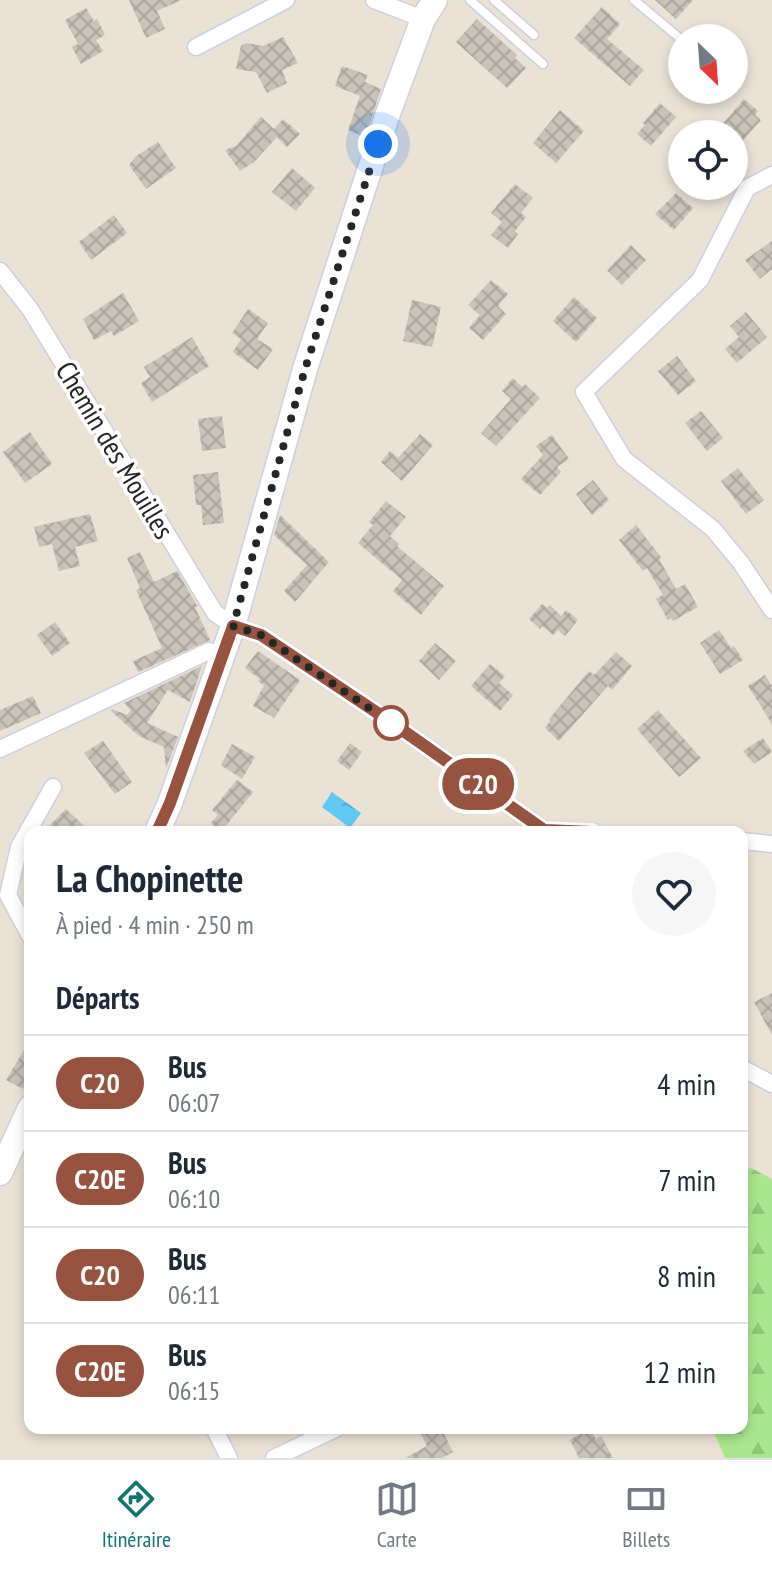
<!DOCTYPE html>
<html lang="fr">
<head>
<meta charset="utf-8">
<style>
  :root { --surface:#fff; --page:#f6f6f7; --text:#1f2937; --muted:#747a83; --line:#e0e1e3; --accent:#0f766e }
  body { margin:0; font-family:"PT Sans Narrow",sans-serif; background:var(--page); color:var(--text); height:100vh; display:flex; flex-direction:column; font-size:30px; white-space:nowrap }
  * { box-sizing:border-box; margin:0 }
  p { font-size:26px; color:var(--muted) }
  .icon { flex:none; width:44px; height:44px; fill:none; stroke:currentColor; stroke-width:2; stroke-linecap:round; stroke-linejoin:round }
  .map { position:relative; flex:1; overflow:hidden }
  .sheet { position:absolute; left:24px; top:826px; width:724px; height:608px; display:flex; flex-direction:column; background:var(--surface); border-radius:16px; box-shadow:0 4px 12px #0003 }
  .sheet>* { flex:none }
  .badge { padding:0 16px; border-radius:26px; font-size:28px; line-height:52px }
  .needle { width:52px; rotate:155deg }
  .tools { position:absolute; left:668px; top:24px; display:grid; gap:16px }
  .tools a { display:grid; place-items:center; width:80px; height:80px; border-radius:50%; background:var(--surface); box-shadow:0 4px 12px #0003; font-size:40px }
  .you { position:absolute; width:40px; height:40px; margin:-20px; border:6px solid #fff; border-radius:50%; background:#1a73e8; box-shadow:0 0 0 12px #1a73e833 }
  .map>.badge { position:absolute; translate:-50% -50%; box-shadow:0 0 0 4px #fff }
  h2 { padding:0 32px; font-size:30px; line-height:72px }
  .round { display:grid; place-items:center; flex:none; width:84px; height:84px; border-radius:42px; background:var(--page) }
  .headline { display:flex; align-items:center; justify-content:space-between; height:136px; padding:0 32px }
  h1 { font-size:38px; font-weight:700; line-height:60px }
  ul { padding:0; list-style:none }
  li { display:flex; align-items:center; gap:24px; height:96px; padding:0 32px; border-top:2px solid var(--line) }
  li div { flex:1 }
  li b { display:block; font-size:30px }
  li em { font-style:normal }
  li .badge { min-width:88px; font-weight:700; text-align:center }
  .tab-bar { display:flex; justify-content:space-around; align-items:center; height:112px; border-top:2px solid var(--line); background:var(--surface); font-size:22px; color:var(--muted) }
  .tab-bar a { display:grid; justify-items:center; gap:4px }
  .tab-bar .selected { color:var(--accent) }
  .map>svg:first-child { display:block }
  .forest { fill:url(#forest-firs) }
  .water { fill:url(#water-ripples) }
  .building { fill:url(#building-cross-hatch) }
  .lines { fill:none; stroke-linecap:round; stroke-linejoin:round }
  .lane-casing { stroke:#cbcfe1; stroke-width:11 }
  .street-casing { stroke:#cbcfe1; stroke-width:19 }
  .secondary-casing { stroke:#cbcfe1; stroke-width:27 }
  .lane { stroke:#fff; stroke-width:8 }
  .street { stroke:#fff; stroke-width:16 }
  .secondary { stroke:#fff; stroke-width:24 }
  .line-casing { stroke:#fff; stroke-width:18 }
  .line { stroke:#965340; stroke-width:12 }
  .walk { stroke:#262626; stroke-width:8; stroke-dasharray:0 14.4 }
  .stop-dot { fill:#fff; stroke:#965340; stroke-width:4 }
  .labels { text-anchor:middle; stroke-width:7; stroke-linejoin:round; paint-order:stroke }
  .street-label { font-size:28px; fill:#262626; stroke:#fff }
</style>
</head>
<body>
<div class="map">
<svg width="772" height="1458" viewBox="0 0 772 1458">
  <defs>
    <pattern id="forest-firs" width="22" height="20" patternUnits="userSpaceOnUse" patternTransform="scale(2)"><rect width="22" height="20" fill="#a9e68e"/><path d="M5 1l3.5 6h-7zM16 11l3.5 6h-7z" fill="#91c57a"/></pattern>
    <pattern id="water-ripples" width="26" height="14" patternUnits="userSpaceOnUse" patternTransform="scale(2)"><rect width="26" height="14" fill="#60c9f6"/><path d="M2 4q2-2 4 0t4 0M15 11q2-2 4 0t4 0" fill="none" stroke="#53acd3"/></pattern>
    <pattern id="building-cross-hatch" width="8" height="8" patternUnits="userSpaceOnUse" patternTransform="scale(2)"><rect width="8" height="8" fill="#c8c2b9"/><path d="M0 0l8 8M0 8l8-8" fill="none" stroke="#aca79f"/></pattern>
  </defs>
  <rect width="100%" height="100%" fill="#ebe2d6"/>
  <path class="forest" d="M751,1168l21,11v279h-47l-13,-30h30v-254z"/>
  <path class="water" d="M332,792l29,21 -11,15 -28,-21z"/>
  <g class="building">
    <path d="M129,0h52l-24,11 8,18 -19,9z"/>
    <path d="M655,0h38l-17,19z"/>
    <path d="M602,7l18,17 -13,15 37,31 -14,16 -56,-48z"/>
    <path d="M86,8l8,13 3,-2 8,16 -9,5 7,11 -22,13 -9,-17 6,-3 -13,-24z"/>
    <path d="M477,19l40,36 -2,3 11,10 -19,20 -51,-46z"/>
    <path d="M283,37l15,26 -16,7 5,13 -20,10 -11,-21 -20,-3 5,-23 6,-3 16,3z"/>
    <path d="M342,66l26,9 -3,7 16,7 -16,48 -17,-7 12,-34 -25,-10z"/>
    <path d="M744,99l14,12 -3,4 6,5 -22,25 -5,-5v-6h-7l-8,-6z"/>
    <path d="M660,103l16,14 -25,29 -14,-12 8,-9 -2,-2z"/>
    <path d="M560,110l24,21 -28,32 -23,-20z"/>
    <path d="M261,117l13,12 9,-10 17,15 -13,13 -10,-10 -23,25 -14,9 -15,-21 11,-4z"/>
    <path d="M158,142l18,26 -30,21 -17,-24 7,-9z"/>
    <path d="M292,168l23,20 -19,23 -24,-19z"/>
    <path d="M515,184l18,14 -12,15 5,4 -11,14 3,3 -10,14 -17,-13 11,-13 -11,-9z"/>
    <path d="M676,193l17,15 -19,22 -19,-16z"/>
    <path d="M114,215l13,18 -36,27 -12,-18z"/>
    <path d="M772,241v28l-12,10 -15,-19z"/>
    <path d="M631,245l15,15 -24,25 -15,-15z"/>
    <path d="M491,280l17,14 -10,12 8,8 -23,26 -14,-12 11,-13 -12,-10z"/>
    <path d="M123,293l16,28 -25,15 -3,-5 -17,9 -11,-21z"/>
    <path d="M574,297l23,21 -21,24 -23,-21z"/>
    <path d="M412,300l29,7 -9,40 -29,-6z"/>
    <path d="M248,309l20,14 -11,16 16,10 -15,21 -25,-18 8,-13 -9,-6z"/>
    <path d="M746,312l21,25 -30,26 -12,-14 14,-12 -9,-11z"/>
    <path d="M192,337l17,29 -57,36 -11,-19 9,-6 -6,-10z"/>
    <path d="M677,356l19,25 -18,14 -20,-24z"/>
    <path d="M513,378l9,9 3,-3 15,14 -44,48 -15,-13 30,-34 -9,-8z"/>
    <path d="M701,411l22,27 -16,13 -22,-28z"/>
    <path d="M222,416l4,32 -24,3 -4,-32z"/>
    <path d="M30,432l22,32 -27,19 -22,-31z"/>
    <path d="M420,434l13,11 -31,36 -21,-19 9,-11 8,7z"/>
    <path d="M552,435l17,24 -12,8 4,5 -21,23 -19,-16 22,-24 -7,-9z"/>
    <path d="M738,468l26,32 -18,14 -25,-33z"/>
    <path d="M218,472l6,51 -21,2 -2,-20h-5l-3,-30z"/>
    <path d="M593,480l16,20 -17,15 -16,-21z"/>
    <path d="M386,501l20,16 -16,19 9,8 -2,2 47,40 -23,29 -28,-24 9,-11 -44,-37 15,-18 -4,-3z"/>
    <path d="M90,514l8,27 -23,6 5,19 -21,5 -7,-27 -13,3 -5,-20z"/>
    <path d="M280,515l49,47 -34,40 -11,-11 23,-26 -33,-30z"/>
    <path d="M636,525l25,32 -2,2 17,30 9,-5 13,23 -25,14 -2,-3 -3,2 -12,-21 7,-4 -16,-27 -4,3 -24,-31z"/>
    <path d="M140,552l14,30 23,-11 21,36h-3l15,33 -72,32 -5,-11 29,-13 -26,-58 4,-2 -13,-30z"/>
    <path d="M542,604l5,4 3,-3 11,11 5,-6 12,10 -13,16 -7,-6 -5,5 -11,-9 -2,3 -11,-10z"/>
    <path d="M55,622l15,21 -18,13 -15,-21z"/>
    <path d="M719,630l12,18 3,-2 9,14 -23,14 -20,-31z"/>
    <path d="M435,643l21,18 -17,19 -20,-19z"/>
    <path d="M258,651l42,29 -26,38 -21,-12 11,-21 -6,-4 2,-2 -15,-11z"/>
    <path d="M616,652l16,14 -20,24 -4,-4 -49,55 -14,-13 5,-7 -1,-2 40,-48 5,4z"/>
    <path d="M490,664l15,12 -6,7 14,12 -13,16 -29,-25z"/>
    <path d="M202,666l-12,36 -22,-12 -21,33 31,14 -12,31 -2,-21 -25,-11 -28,-25 1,-2 15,6 4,-5 -7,-7z"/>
    <path d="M765,675l7,11v38l-24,-38z"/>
    <path d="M33,696l8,17 -41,18v-21z"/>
    <path d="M658,710l43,48 -22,19 -42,-48z"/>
    <path d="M763,738l9,14 -18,12 -11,-13z"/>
    <path d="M103,741l29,41 -17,12 -31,-41z"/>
    <path d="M350,743l12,9 -13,18 -12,-9z"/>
    <path d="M232,744l23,13 -13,22 -21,-14z"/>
    <path d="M237,780l16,12 -32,40 -10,-9 7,-8 -6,-5z"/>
    <path d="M66,809l25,23h-48z"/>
    <path d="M772,993v42l-18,-33z"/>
    <path d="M30,1040v34l-7,15 -17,-9z"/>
    <path d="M418,1428h23l12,24 -11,6h-37l22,-12z"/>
    <path d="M589,1428l7,11 5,-3 12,22h-34l-9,-18z"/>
  </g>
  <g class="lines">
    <defs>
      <g id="lane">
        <path d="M470,0l73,64"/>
        <path d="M494,0l40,35"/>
        <path d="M634,0l48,40"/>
      </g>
      <g id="street">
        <path d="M374,0l49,19"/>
        <path d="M196,47l90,-47"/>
        <path d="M772,175l-25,13 -47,92 -116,112 40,67 89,70 28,34 31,47"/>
        <path d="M0,271l30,38 185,304 18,13 28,9 130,87 153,108 48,2"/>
        <path d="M0,749l209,-98 14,3"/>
        <path d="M742,841l30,3"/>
        <path d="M30,936l-22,-41 11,-48 34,-60"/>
        <path d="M742,1068l30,16"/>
        <path d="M214,1428l15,30"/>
        <path d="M274,1458l63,-30"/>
      </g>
      <g id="secondary">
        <path d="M157,832l13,-29 63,-177 72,-257 82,-253 36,-97 12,-19"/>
        <path d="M0,1173l30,-65"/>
      </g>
    </defs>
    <use href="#lane" class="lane-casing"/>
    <use href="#street" class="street-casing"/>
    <use href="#secondary" class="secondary-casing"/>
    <use href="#lane" class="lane"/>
    <use href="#street" class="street"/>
    <use href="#secondary" class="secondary"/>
  </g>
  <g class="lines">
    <defs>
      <path id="line" d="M157,832l13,-29 63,-177 28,9 130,87 153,108 48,2"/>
    </defs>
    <use href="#line" class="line-casing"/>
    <use href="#line" class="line"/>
    <path class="walk" d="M378,144l-73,225 -72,257 28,9 130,88"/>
  </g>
  <circle class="stop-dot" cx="391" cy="723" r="16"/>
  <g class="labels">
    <g class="street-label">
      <text transform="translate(115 450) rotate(59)" y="10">Chemin des Mouilles</text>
    </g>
  </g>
</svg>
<div class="tools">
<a><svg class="needle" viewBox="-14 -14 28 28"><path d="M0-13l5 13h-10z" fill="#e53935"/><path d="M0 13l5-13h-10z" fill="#747a83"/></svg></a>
<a><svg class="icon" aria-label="locate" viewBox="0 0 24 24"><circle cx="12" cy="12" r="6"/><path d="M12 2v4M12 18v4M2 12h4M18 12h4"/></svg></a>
</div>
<div class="you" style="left:378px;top:144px"></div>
<b class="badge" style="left:478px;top:784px;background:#965340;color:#fff">C20</b>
<section class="sheet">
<div class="headline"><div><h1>La Chopinette</h1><p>À pied · 4 min · 250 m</p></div><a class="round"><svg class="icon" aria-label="heart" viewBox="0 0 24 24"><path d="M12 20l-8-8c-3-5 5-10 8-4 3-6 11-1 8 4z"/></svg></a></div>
<h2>Départs</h2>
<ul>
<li><span class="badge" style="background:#965340;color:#fff">C20</span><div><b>Bus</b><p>06:07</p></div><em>4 min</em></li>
<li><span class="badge" style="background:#965340;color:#fff">C20E</span><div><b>Bus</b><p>06:10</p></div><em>7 min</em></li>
<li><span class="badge" style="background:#965340;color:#fff">C20</span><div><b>Bus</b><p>06:11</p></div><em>8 min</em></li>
<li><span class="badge" style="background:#965340;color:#fff">C20E</span><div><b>Bus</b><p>06:15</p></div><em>12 min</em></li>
</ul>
</section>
</div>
<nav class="tab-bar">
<a class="selected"><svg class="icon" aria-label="directions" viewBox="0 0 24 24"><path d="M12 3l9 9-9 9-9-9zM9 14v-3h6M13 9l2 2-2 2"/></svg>Itinéraire</a>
<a><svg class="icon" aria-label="map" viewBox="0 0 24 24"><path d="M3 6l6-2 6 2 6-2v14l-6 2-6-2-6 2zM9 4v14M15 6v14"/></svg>Carte</a>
<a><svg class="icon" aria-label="tickets" viewBox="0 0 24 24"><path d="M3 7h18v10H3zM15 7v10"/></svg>Billets</a>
</nav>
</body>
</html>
